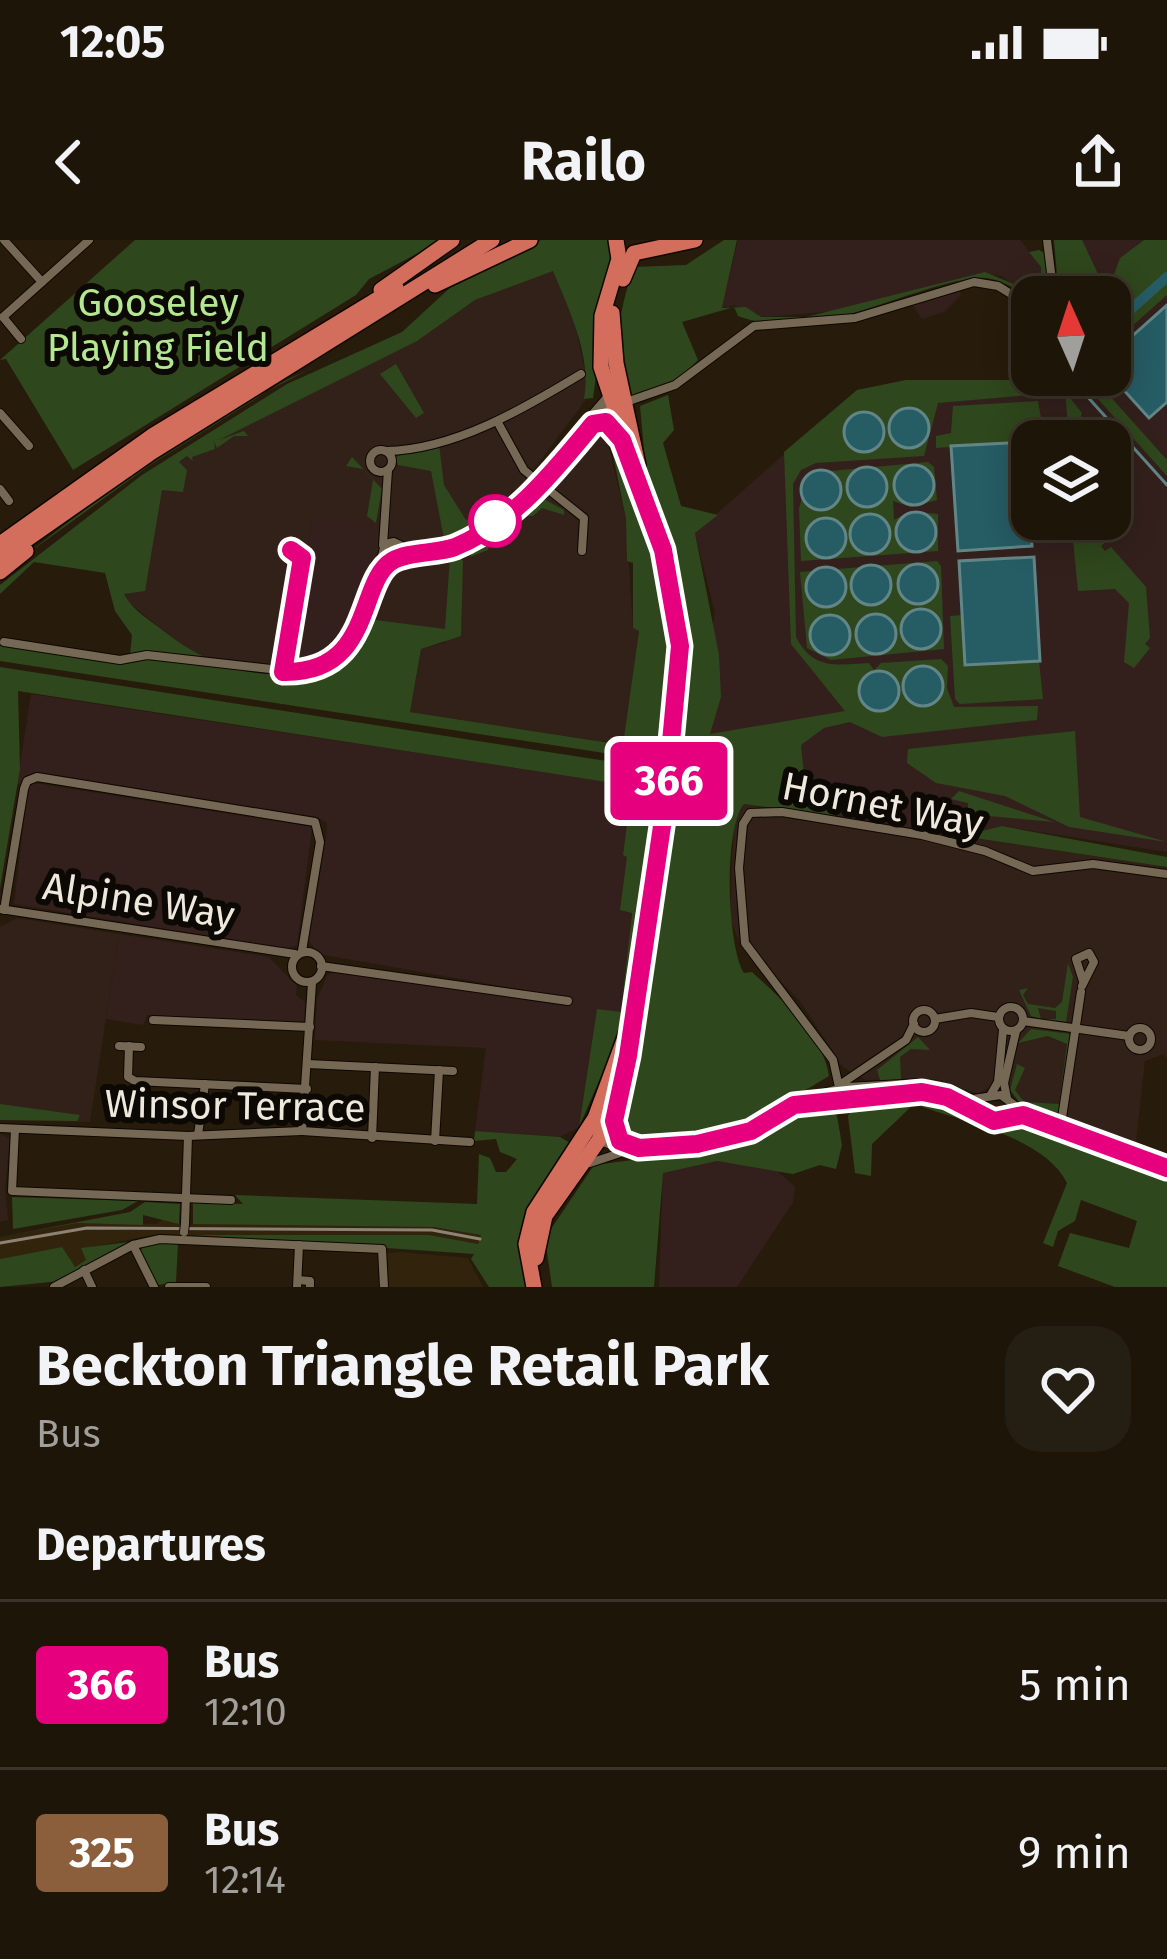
<!DOCTYPE html>
<html lang="en">
<head>
<meta charset="utf-8">
<style>
  :root { --surface:#1d1508; --page:#251e12; --text:#f1f3f6; --muted:#a09f9c; --line:#3b3429 }
  body { margin:0; font-family:"Fira Sans",sans-serif; background:var(--page); color:var(--text); height:100vh; display:flex; flex-direction:column; font-size:45px; white-space:nowrap }
  * { box-sizing:border-box; margin:0 }
  p { font-size:39px; color:var(--muted) }
  .icon { flex:none; width:66px; height:66px; fill:none; stroke:currentColor; stroke-width:2; stroke-linecap:round; stroke-linejoin:round }
  .map { position:relative; height:1047px; overflow:hidden }
  .side { display:flex; flex-direction:column; background:var(--surface); flex:1 }
  .side>* { flex:none }
  .badge { padding:0 24px; border-radius:9px; font-size:42px; line-height:78px }
  .needle { width:78px; rotate:357deg }
  .controls { position:absolute; left:1011px; top:36px; display:grid; gap:24px }
  .controls a { display:grid; place-items:center; width:120px; height:120px; border-radius:24px; background:var(--surface); box-shadow:0 6px 30px #0003,0 0 0 3px var(--line); font-size:60px }
  .map>.badge { position:absolute; translate:-50% -50%; box-shadow:0 0 0 6px #fff }
  h2 { padding:0 36px; font-size:45px; line-height:108px }
  .round { display:grid; place-items:center; flex:none; width:126px; height:126px; border-radius:36px; background:var(--page) }
  .headline { display:flex; align-items:center; justify-content:space-between; height:204px; padding:0 36px }
  h1 { font-size:57px; font-weight:700; line-height:90px }
  ul { padding:0; list-style:none }
  li { display:flex; align-items:center; gap:36px; height:168px; padding:0 36px; border-top:3px solid var(--line) }
  li div { flex:1 }
  li b { display:block; font-size:45px }
  li em { font-style:normal }
  li .badge { min-width:132px; font-weight:700; text-align:center }
  .status { display:flex; justify-content:space-between; align-items:center; height:84px; padding:0 60px; background:var(--surface); direction:ltr }
  .status svg { height:33px; fill:currentColor }
  header { display:flex; justify-content:space-between; align-items:center; height:156px; padding:0 36px; background:var(--surface); font-size:54px; font-weight:700 }
  .map>svg:first-child { display:block }
  .commercial { fill:#312118 }
  .industrial { fill:#33201c; fill-rule:evenodd }
  .built { fill:#32240c }
  .green { fill:#2f471c }
  .water { fill:#265c64; stroke:#628688; stroke-width:3 }
  .lines { fill:none; stroke-linecap:round; stroke-linejoin:round }
  .stream { stroke:#628688; stroke-width:3 }
  .river { stroke:#265c64; stroke-width:10 }
  .minor-casing { stroke:#0f0700; stroke-width:10 }
  .highway-casing { stroke:#0f0700; stroke-width:18 }
  .minor { stroke:#756955; stroke-width:8 }
  .highway { stroke:#d26e5b; stroke-width:15 }
  .tram { stroke:#8c8375; stroke-width:3 }
  .minor-bridge-casing { stroke:#0f0700; stroke-width:10; stroke-linecap:butt }
  .minor-bridge { stroke:#756955; stroke-width:8 }
  .line-casing { stroke:#fff; stroke-width:27 }
  .line { stroke:#e6007e; stroke-width:18 }
  .stop-dot { fill:#fff; stroke:#e6007e; stroke-width:6 }
  .labels { text-anchor:middle; stroke-width:12; stroke-linejoin:round; paint-order:stroke }
  .park-label { font-size:39px; fill:#b4e890; stroke:#0c0803 }
  .street-label { font-size:39px; fill:#efe8dd; stroke:#0c0803 }
</style>
</head>
<body>
<div class="status"><b>12:05</b><svg viewBox="0 0 49 12"><path d="M0 12V9h3v3zM5 12V6h3v6zM10 12V3h3v9zM15 12V0h3v12zM26 1h20v11H26zM47 4h2v5h-2z"/></svg></div>
<header><svg class="icon" aria-label="back" viewBox="0 0 24 24"><path d="M15 5l-7 7 7 7"/></svg>Railo<svg class="icon" aria-label="share" viewBox="0 0 24 24"><path d="M12 15V3M7 8l5-5 5 5M5 13v7h14v-7"/></svg></header>
<div class="map">
<svg width="1167" height="1047" viewBox="0 0 1167 1047">
  <rect width="100%" height="100%" fill="#271c0b"/>
  <g class="commercial">
    <path d="M553,30l22,53 12,59 -2,19 -69,92 -67,51 28,-1 31,-22 90,-96 6,2 22,92 7,109 6,3 -15,114 -214,-33 11,-63 26,-7 -85,-13 -49,-112 -29,158 -84,-15 -73,-59 -20,-48 20,-55 59,-41 207,-106 82,-51z"/>
    <path d="M744,564l423,63v193l-3,-6 -19,7 -10,90 -82,-28 -31,-17 -13,-16 -18,-4 -13,8 -42,-15 -70,1 -23,-13 -43,-66 -61,-60 -9,-22 4,-99z"/>
    <path d="M17,678l102,16 -29,188 -90,-2v-193z"/>
    <path d="M0,894l10,4 -5,50 3,32 -8,2z"/>
  </g>
  <g class="industrial">
    <path d="M738,0h282l21,27v14l-18,10 -22,-15 -23,-2 -128,36 -89,7 -27,-12 -12,3z"/>
    <path d="M1054,0h90l-21,16 -13,41h-51z"/>
    <path d="M960,51l1,4 -17,17 -22,7 -9,-14z"/>
    <path d="M1167,55v557l-165,-26 -41,10 -279,-46 33,-177 -20,-80 162,-143 49,-10 144,2 2,-7h58v-29zM1032,201h78v78h-78z"/>
    <path d="M313,277l63,9 -8,93 -26,34 -26,16 -32,6z"/>
    <path d="M31,454l602,92 -10,69 5,1 4,56 -11,101 -24,-3 -18,117 -19,10 -85,-6 11,-83 -171,-8 2,-41 10,-23 8,-5 231,35 3,-8 -250,-44 -10,-13 17,-102 1,-16 -10,-6 -280,-45 -20,13z"/>
    <path d="M34,543l278,44 -15,118 -9,4 -274,-45 14,-116z"/>
    <path d="M119,694l150,23 28,29 -1,9 9,7 -1,20 -157,-7 -4,10 -37,-6z"/>
    <path d="M717,921l58,8 20,18 -2,15 -56,85h-78l4,-114z"/>
  </g>
  <g class="built">
    <path d="M208,974l214,9 59,12 -5,14 -323,-14 -72,14 6,11 -13,7 -12,-20 -62,12v-22l77,-14 79,1 14,-9 12,10h10z"/>
    <path d="M400,1012l68,6 15,29h-96v-34z"/>
  </g>
  <g class="green">
    <path d="M135,0h308l-74,39 -13,16 -283,175 -67,-111 -6,1z"/>
    <path d="M541,0h68l4,11 -20,147 -9,1c8,-43 -15,-89 -31,-128l-78,29 -58,41 -198,99 25,-9 4,5h-14l-17,12 -3,-6 1,7 -23,8 1,4 -6,-5 -8,6 8,8 -4,22 -21,-2 -17,101 -21,3c8,16 27,27 41,38 66,52 152,64 203,-13l77,10 5,-73 7,-2 6,7 -2,75 -40,13 -11,63 213,33 16,-114 -6,-3v-65l-6,-2 -1,-42 -19,-93 6,6 43,121 15,93 -3,70 -40,281 -12,45 -37,85 18,-118 24,3 11,-99 -12,-3 7,-53 -4,-2 9,-69 -614,-95 2,78 -20,119v-221l626,97 2,14 10,1 9,-14 -23,-9 -624,-95v-15l129,18 3,-29 -17,-24 -10,-38 -71,-11 -34,32v-9l142,-110 145,-91 115,-52 49,-45z"/>
    <path d="M724,0h13l-15,68 24,-1 15,10h45l179,-45 43,18 13,-9v-14l-12,-15 10,-2 7,4 4,34 -5,9c-25,0 -43,-22 -69,-19 -74,9 -159,67 -238,38l-4,-9 -52,15 16,38c-20,20 -37,33 -66,35 -22,-44 -13,-84 2,-128l52,-2z"/>
    <path d="M1054,0h28l18,38 -8,19h-33z"/>
    <path d="M1144,0h23v55l-57,51 -4,-49 14,-39z"/>
    <path d="M358,107l-74,34 -134,84 -123,89c102,-81 211,-155 331,-207z"/>
    <path d="M396,124l28,49 -8,5 -36,-44z"/>
    <path d="M1064,135h11l-4,24 11,14 -6,17 4,11h-11z"/>
    <path d="M906,140h147l1,13 -116,10 -14,53 -108,7 -15,7 -8,14 3,153c17,33 39,28 73,26l5,7 7,-7 60,-4 7,7 -1,22 7,19 84,-1 -1,14 -155,17 -32,-15 -26,6 -23,17 5,49 31,23 -93,-13c-21,25 -17,142 0,169l8,-1c29,27 71,62 77,104l-85,51 -117,12 -9,-19 34,-163 36,-287 -5,-72 -37,-127 -6,-65 28,-11 6,35 -11,13 18,63 37,9 -23,18 24,122 2,42 -11,37 135,-23 -54,-67 -7,-192 73,-62z"/>
    <path d="M1079,145h21l67,75v16l-78,-87 -9,7z"/>
    <path d="M1038,161l7,40h-13v9h-6l-1,-8 -89,6v-12l15,-3 2,-27z"/>
    <path d="M439,204l5,41 22,35 6,-3 4,8 -25,15 -7,-1 -13,-68 -33,-6 -3,-8z"/>
    <path d="M352,217l30,32 -6,34 -9,-7 6,-36 -10,-11 -17,-3z"/>
    <path d="M928,222l6,5 3,33 -26,7 -18,-6 1,19 16,-9 28,3v37l-137,10 -2,-52 9,-36z"/>
    <path d="M540,257l24,13v5l-22,-7 -9,8h-12l-15,26 -16,-2 -2,10 -18,7 9,-15z"/>
    <path d="M1071,279h14l22,22 -6,5 4,5 6,-4 35,40 4,51 -5,6 5,4 -16,20 -10,-6 5,-59 -14,-14 -37,2z"/>
    <path d="M937,321l4,5 3,83 -113,11 -24,-12 -7,-76z"/>
    <path d="M962,375l3,50 74,-4 4,38 -83,5 -5,-5 -5,-83z"/>
    <path d="M1075,491l5,86 87,25 -98,-15 -64,-31 -69,-13 -29,-20 1,-14z"/>
    <path d="M959,551l95,31 -86,-8v-11l-17,-4z"/>
    <path d="M1002,586l165,31v10l-206,-31z"/>
    <path d="M1068,723l5,14 -7,45 -22,-3h12v-8l-18,-3 3,11 -10,-3 -12,-26 9,-2 -5,7 5,9 27,4 7,-6z"/>
    <path d="M1031,789l40,5 -12,83 -6,8 -27,-14 -16,-21 7,-26 8,4 -10,22 9,12 35,2 8,-60 -19,-8 -30,7z"/>
    <path d="M918,797l12,13 -19,-1 -11,8 1,23h-21l-3,-10z"/>
    <path d="M935,861l56,27 27,-5 149,52v112h-52l-57,-21 12,-33 59,15 8,-27 -56,-21 -6,21 -17,10 -5,16 -10,-4 24,-60c-23,-47 -108,-62 -153,-79l-42,40 -1,32 -16,-3 -7,-57 6,-12z"/>
    <path d="M0,864l80,11 -3,6 -77,-1z"/>
    <path d="M824,866l13,10 5,29 -6,24 -16,-4 -27,9 -76,-13 -54,12 -9,114h-102l-7,-49 49,-73 140,-18z"/>
    <path d="M475,891l85,6 12,7c-36,51 -65,76 -43,143h-40l-18,-28 3,-5 -280,-19h235l49,9 3,-9 -47,-8 -241,-3v-21l50,1 -8,-9 242,9 2,-50 11,4 6,14h10l11,-13 -17,-7 -4,-13 -22,2z"/>
    <path d="M12,957l126,4 -16,9 -109,19z"/>
    <path d="M145,962l35,2 -1,20 -36,-9v10l-66,-2 -77,14 130,-25z"/>
    <path d="M137,1001l-76,40 -61,6v-28l62,-12 13,20 11,-7 -5,-12z"/>
    <path d="M148,1004h30l-2,38 -18,3 -18,-35z"/>
  </g>
  <g class="water">
    <path d="M1167,65v97l-18,16 -39,-43v-19z"/>
    <circle cx="909" cy="188" r="20"/>
    <circle cx="864" cy="192" r="20"/>
    <path d="M1025,202l7,104 -74,5 -7,-105z"/>
    <circle cx="914" cy="245" r="20"/>
    <circle cx="867" cy="247" r="20"/>
    <circle cx="821" cy="250" r="20"/>
    <circle cx="916" cy="292" r="20"/>
    <circle cx="870" cy="294" r="20"/>
    <circle cx="826" cy="298" r="20"/>
    <path d="M1034,317l6,104 -75,4 -6,-104z"/>
    <circle cx="918" cy="344" r="20"/>
    <circle cx="871" cy="345" r="20"/>
    <circle cx="826" cy="347" r="20"/>
    <circle cx="921" cy="389" r="20"/>
    <circle cx="876" cy="394" r="20"/>
    <circle cx="830" cy="395" r="20"/>
    <circle cx="923" cy="446" r="20"/>
    <circle cx="879" cy="451" r="20"/>
  </g>
  <g class="lines">
    <path class="stream" d="M1085,154l82,91"/>
    <path class="river" d="M1110,88l57,-51"/>
    <defs>
      <g id="minor">
        <path d="M4,0l38,42"/>
        <path d="M1047,0l7,57"/>
        <path d="M3,77l86,-77"/>
        <path d="M3,77l18,22"/>
        <path d="M0,173l29,33"/>
        <path d="M497,181l27,49 60,48 -2,33"/>
        <circle cx="381" cy="221" r="11"/>
        <path d="M386,211c68,-1 139,-43 195,-77"/>
        <path d="M541,235l32,-32"/>
        <path d="M0,249l9,12"/>
        <path d="M510,269l98,-113"/>
        <path d="M383,305l5,-75"/>
        <path d="M380,333l17,-14 59,-13 62,-39 88,-98 69,-24 79,-59 101,-8 119,-36 24,4 34,21"/>
        <path d="M4,402l116,18 27,-5 150,17 34,-16 24,-21 13,-24 17,-67 9,-2 25,12"/>
        <path d="M0,669l295,45"/>
        <path d="M4,670l20,-121 3,-8 10,-4 278,45 5,20 -18,109"/>
        <circle cx="307" cy="727" r="15"/>
        <path d="M321,726l247,35"/>
        <path d="M1082,746l12,-24 -5,-9 -13,6 7,22"/>
        <circle cx="1011" cy="779" r="12"/>
        <circle cx="924" cy="781" r="11"/>
        <path d="M935,779l36,-6 27,4"/>
        <path d="M153,780l157,7"/>
        <path d="M1023,781l106,15"/>
        <circle cx="1140" cy="799" r="11"/>
        <path d="M119,806l22,1"/>
        <path d="M129,806l-1,31 7,4 172,8"/>
        <path d="M308,824l145,7"/>
        <path d="M841,844l65,-44 8,-16"/>
        <path d="M841,856l-8,-36 -88,-117 -6,-75 4,-44 7,-11 32,-1 140,23 63,16 48,20 60,-7 74,10"/>
        <path d="M990,856l8,-14 5,-52"/>
        <path d="M1007,858l-3,-15 12,-52"/>
        <path d="M794,865c40,0 86,-17 131,-12 43,4 50,34 96,22"/>
        <path d="M614,877l2,19 16,10"/>
        <path d="M0,888l188,8 114,-5"/>
        <path d="M15,889l-3,62 219,9"/>
        <path d="M302,891l168,11"/>
        <path d="M302,891l10,-148"/>
        <path d="M1060,891l21,-139"/>
        <path d="M198,895l7,-51"/>
        <path d="M372,898l3,-71"/>
        <path d="M599,900l21,9 106,-9 34,-13 39,-28 48,-12 74,-4 52,16 28,-4 36,27 130,46"/>
        <path d="M435,901l4,-71"/>
        <path d="M590,923l30,-10"/>
        <path d="M185,984l3,-88"/>
        <path d="M133,1005l21,42"/>
        <path d="M84,1030l8,17"/>
        <path d="M298,1040l12,1v6"/>
        <path d="M54,1047l79,-42 27,-6 222,10 2,38"/>
        <path d="M169,1047h37"/>
        <path d="M297,1047l2,-42"/>
      </g>
      <g id="highway">
        <path d="M623,39l11,-26 61,-13"/>
        <path d="M435,45l95,-45"/>
        <path d="M381,50l71,-50"/>
        <path d="M612,73l4,50 22,102"/>
        <path d="M593,184l13,-2 11,11"/>
        <path d="M0,304l152,-108 244,-148"/>
        <path d="M0,318l149,-104 343,-214"/>
        <path d="M0,332l26,-21"/>
        <path d="M536,1018l9,-42 54,-76 27,-74"/>
        <path d="M534,1047l-8,-43 8,-32 61,-94 36,-97 47,-328v-71l-8,-49 -69,-206 1,-51 17,-57 -3,-19"/>
      </g>
    </defs>
    <use href="#minor" class="minor-casing"/>
    <use href="#highway" class="highway-casing"/>
    <use href="#minor" class="minor"/>
    <use href="#highway" class="highway"/>
    <path class="tram" d="M0,1003l87,-15 345,2 48,9"/>
    <defs>
      <path id="minor-bridge" d="M184,992l1,-8"/>
    </defs>
    <use href="#minor-bridge" class="minor-bridge-casing"/>
    <use href="#minor-bridge" class="minor-bridge"/>
  </g>
  <g class="lines">
    <defs>
      <path id="line" d="M291,310l11,8 -19,114c91,2 74,-90 109,-111 17,-10 44,-7 63,-14 58,-24 99,-76 138,-123l13,-2 16,18 41,110 17,96 -15,160 -37,250 -14,65 6,20 19,7 58,-4 54,-13 43,-26 128,-13 25,5 47,24 29,-6 144,53"/>
    </defs>
    <use href="#line" class="line-casing"/>
    <use href="#line" class="line"/>
  </g>
  <circle class="stop-dot" cx="495" cy="281" r="24"/>
  <g class="labels">
    <g class="park-label">
      <text x="158" y="76">Gooseley<tspan x="158" dy="45">Playing Field</tspan></text>
    </g>
    <g class="street-label">
      <text transform="translate(883 564) rotate(11)" y="14">Hornet Way</text>
      <text transform="translate(139 660) rotate(9)" y="14">Alpine Way</text>
      <text transform="translate(235 865) rotate(1)" y="14">Winsor Terrace</text>
    </g>
  </g>
</svg>
<div class="controls">
<a><svg class="needle" viewBox="-14 -14 28 28"><path d="M0-13l5 13h-10z" fill="#e53935"/><path d="M0 13l5-13h-10z" fill="#a09f9c"/></svg></a>
<a><svg class="icon" aria-label="layers" viewBox="0 0 24 24"><path d="M12 4l9 5-9 5-9-5zM3 14l9 5 9-5"/></svg></a>
</div>
<b class="badge" style="left:669px;top:541px;background:#e6007e;color:#fff">366</b>
</div>
<section class="side">
<div class="headline"><div><h1>Beckton Triangle Retail Park</h1><p>Bus</p></div><a class="round"><svg class="icon" aria-label="heart" viewBox="0 0 24 24"><path d="M12 20l-8-8c-3-5 5-10 8-4 3-6 11-1 8 4z"/></svg></a></div>
<h2>Departures</h2>
<ul>
<li><span class="badge" style="background:#e6007e;color:#fff">366</span><div><b>Bus</b><p>12:10</p></div><em>5 min</em></li>
<li><span class="badge" style="background:#8b5e3c;color:#fff">325</span><div><b>Bus</b><p>12:14</p></div><em>9 min</em></li>
</ul>
</section>
</body>
</html>
